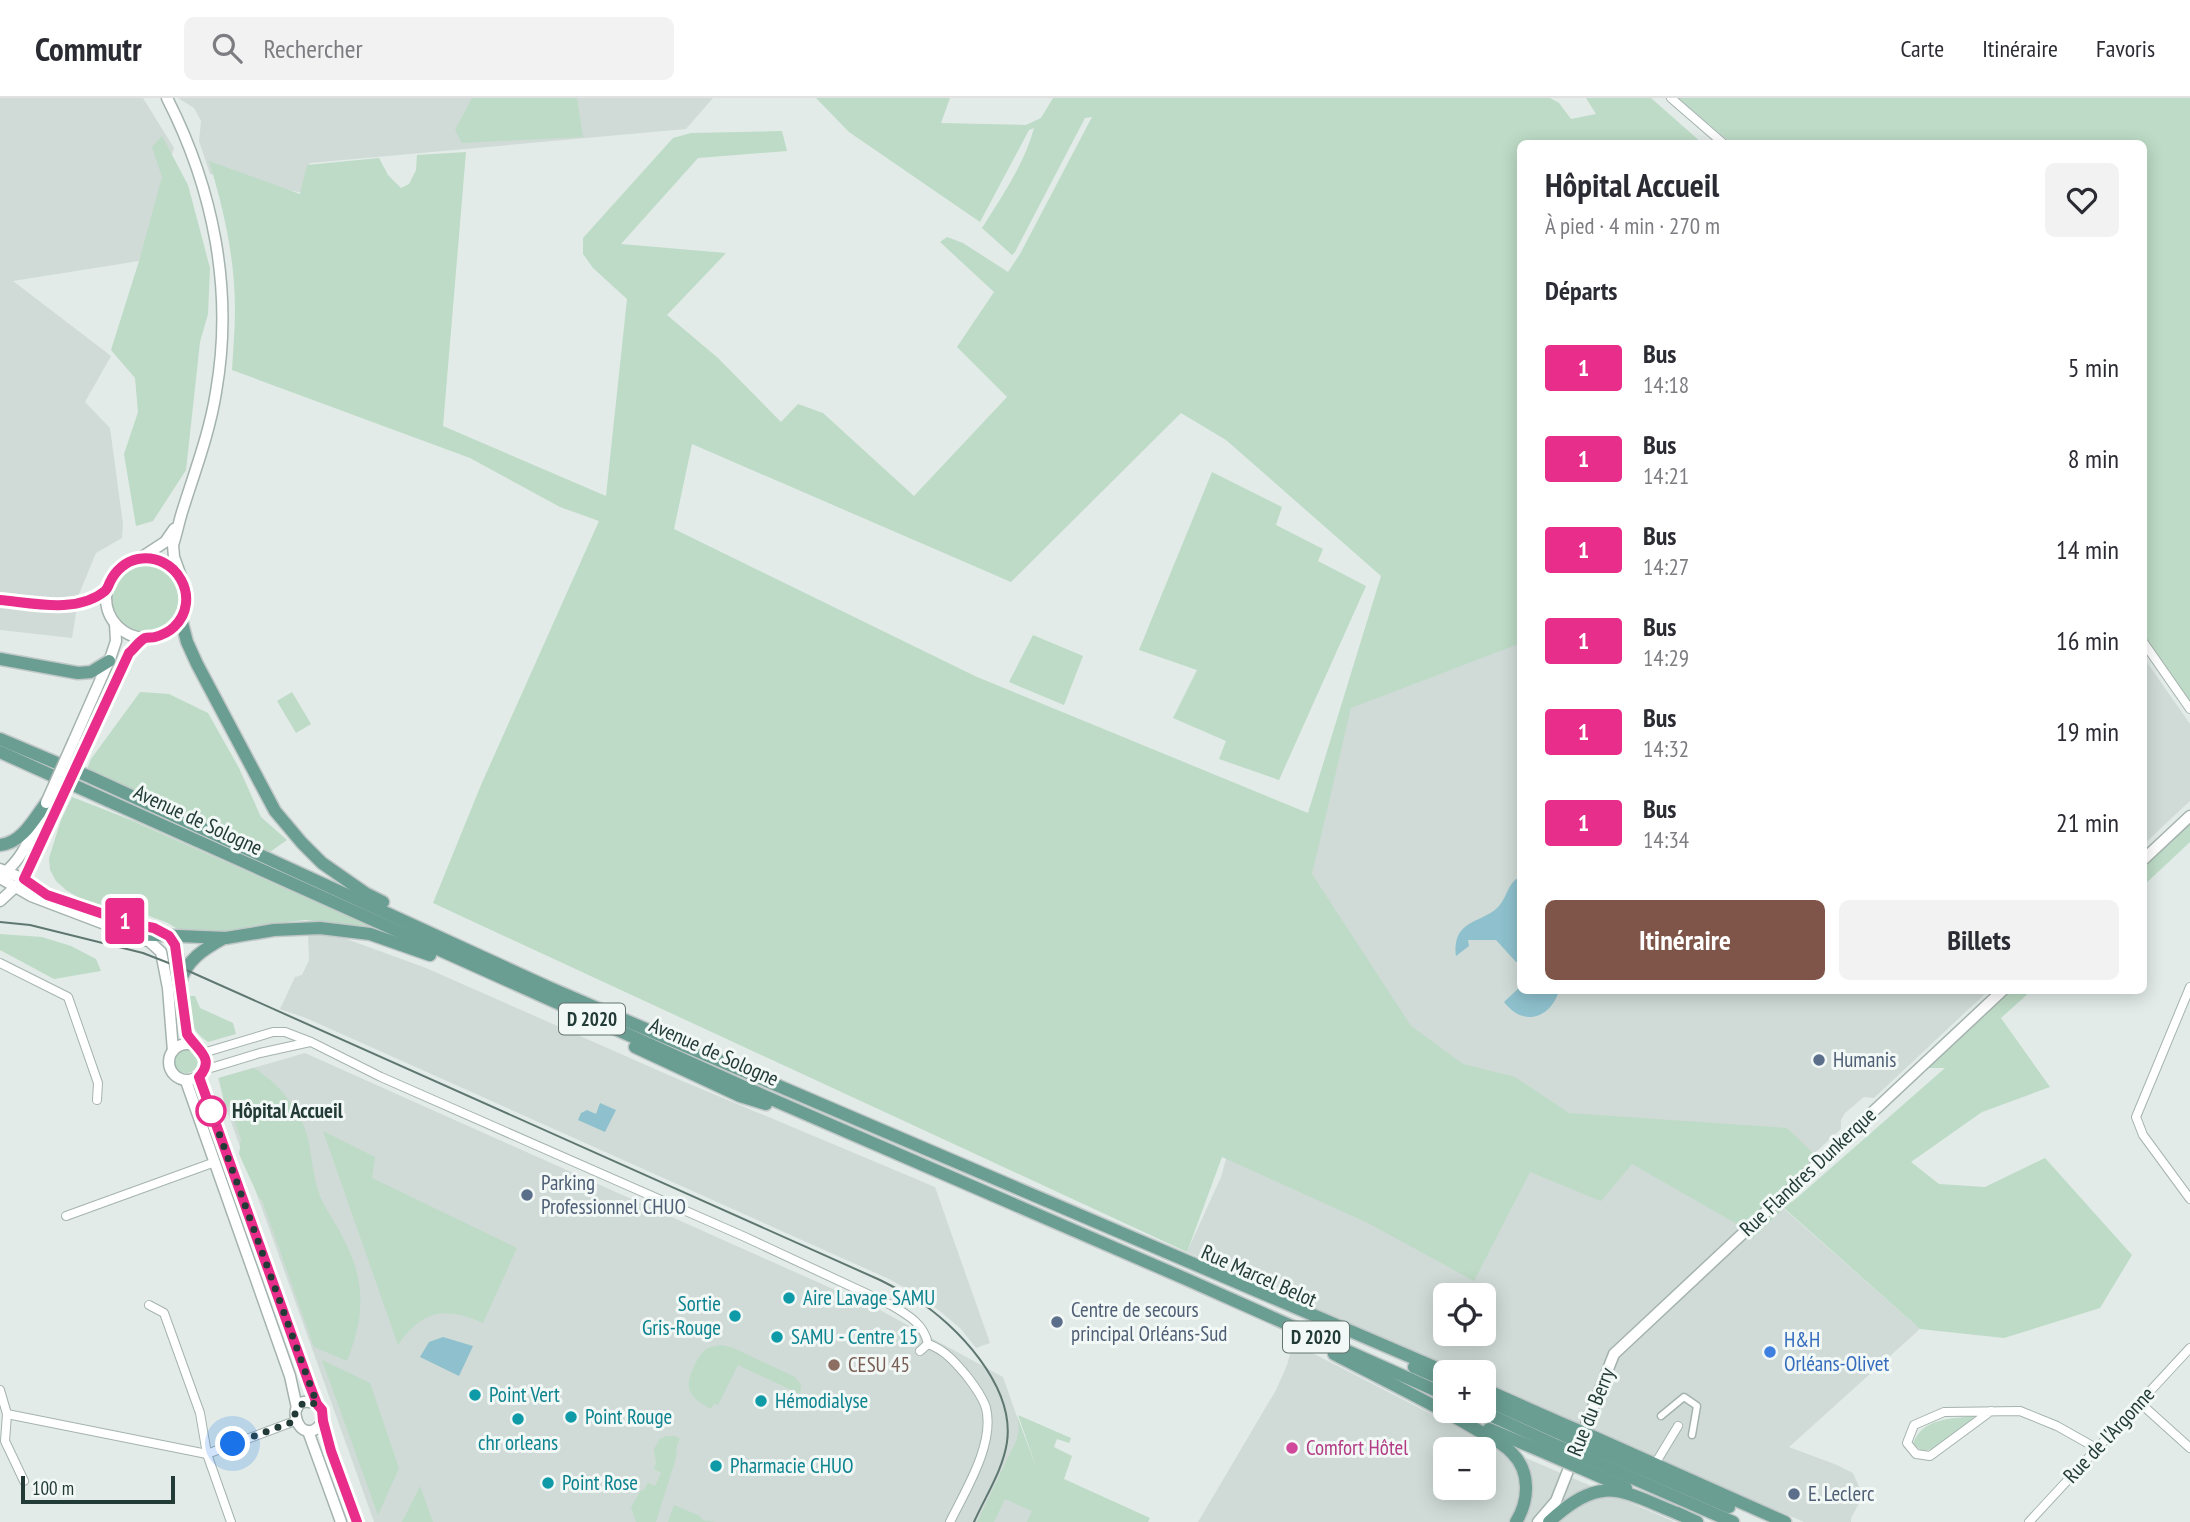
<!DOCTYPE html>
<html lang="fr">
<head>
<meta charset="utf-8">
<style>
  :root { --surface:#fff; --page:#f2f2f3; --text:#2b2b33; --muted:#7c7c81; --line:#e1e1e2; --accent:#805549 }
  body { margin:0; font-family:"PT Sans Narrow",sans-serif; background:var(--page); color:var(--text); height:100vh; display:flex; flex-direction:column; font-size:26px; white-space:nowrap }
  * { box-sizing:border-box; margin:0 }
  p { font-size:23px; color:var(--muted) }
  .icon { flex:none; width:38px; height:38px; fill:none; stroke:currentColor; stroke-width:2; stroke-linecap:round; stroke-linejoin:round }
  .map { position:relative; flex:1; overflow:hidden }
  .panel { position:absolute; left:1517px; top:42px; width:630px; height:854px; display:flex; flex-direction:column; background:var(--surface); border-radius:10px; box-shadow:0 4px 18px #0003 }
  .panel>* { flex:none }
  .badge { padding:0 14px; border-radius:5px; font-size:24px; line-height:46px }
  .fabs { position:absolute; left:1433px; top:1185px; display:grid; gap:14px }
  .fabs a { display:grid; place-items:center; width:63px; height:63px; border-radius:10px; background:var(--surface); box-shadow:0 4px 18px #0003; font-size:35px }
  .scale { position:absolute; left:21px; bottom:18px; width:154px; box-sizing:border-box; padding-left:7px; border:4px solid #233b36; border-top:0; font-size:19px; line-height:24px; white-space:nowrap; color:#233b36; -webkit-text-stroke:5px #f2f8f5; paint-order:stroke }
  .you { position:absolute; width:35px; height:35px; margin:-18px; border:5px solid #fff; border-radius:50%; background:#1a73e8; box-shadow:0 0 0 10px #1a73e833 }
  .map>.badge { position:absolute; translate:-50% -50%; box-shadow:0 0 0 4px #fff }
  h2 { padding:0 28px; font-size:26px; line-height:63px }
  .round { display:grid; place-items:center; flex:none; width:74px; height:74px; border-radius:10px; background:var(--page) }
  .head { display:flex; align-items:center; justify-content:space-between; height:119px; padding:0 28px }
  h1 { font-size:33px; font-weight:800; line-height:52px }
  .primary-button { display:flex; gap:14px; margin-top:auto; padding:14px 28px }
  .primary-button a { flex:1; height:80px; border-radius:10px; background:var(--accent); color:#fff; font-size:28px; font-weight:800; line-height:80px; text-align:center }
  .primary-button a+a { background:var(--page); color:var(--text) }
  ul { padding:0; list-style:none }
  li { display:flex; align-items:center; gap:21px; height:91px; padding:0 28px }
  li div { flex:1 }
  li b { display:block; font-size:26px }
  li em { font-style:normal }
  li .badge { min-width:77px; font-weight:700; text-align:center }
  header { display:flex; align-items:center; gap:42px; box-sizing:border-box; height:98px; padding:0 35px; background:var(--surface); border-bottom:2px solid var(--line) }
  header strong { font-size:33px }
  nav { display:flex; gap:38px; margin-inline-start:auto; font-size:24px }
  .search { width:490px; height:63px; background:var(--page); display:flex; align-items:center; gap:18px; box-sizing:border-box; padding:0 24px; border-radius:10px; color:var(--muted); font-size:26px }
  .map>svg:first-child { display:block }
  .built { fill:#d0dbd7; fill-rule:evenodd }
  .green { fill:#bddbc6; fill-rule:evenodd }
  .water { fill:#8ec1cd }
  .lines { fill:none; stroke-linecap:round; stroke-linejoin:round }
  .pedestrian-casing { stroke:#a5b3af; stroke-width:9 }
  .minor-casing { stroke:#a5b3af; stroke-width:10 }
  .tertiary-casing { stroke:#a5b3af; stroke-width:13 }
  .primary-casing { stroke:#c1c8c7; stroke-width:15 }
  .pedestrian { stroke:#fff; stroke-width:6 }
  .minor { stroke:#fff; stroke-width:8 }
  .tertiary { stroke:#fff; stroke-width:10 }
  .primary { stroke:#6a9e92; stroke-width:12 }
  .tram { stroke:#5e7771; stroke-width:2 }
  .tertiary-bridge-casing { stroke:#a5b3af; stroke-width:13; stroke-linecap:butt }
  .primary-bridge-casing { stroke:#c1c8c7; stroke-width:15; stroke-linecap:butt }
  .tertiary-bridge { stroke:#fff; stroke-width:10 }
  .primary-bridge { stroke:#6a9e92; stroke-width:12 }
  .line-casing { stroke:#fff; stroke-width:16 }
  .line { stroke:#e92d8b; stroke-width:10 }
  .walk { stroke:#233b36; stroke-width:7; stroke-dasharray:0 12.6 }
  .service-dot { fill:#5c6f8a; stroke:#f2f8f5; stroke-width:2.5 }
  .stop-dot { fill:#fff; stroke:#e92d8b; stroke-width:3.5 }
  .culture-dot { fill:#0f9aa8; stroke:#f2f8f5; stroke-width:2.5 }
  .shop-dot { fill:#3f7fe0; stroke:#f2f8f5; stroke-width:2.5 }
  .education-dot { fill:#8d6e63; stroke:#f2f8f5; stroke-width:2.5 }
  .hotel-dot { fill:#d1479c; stroke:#f2f8f5; stroke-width:2.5 }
  .labels { text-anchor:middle; stroke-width:6; stroke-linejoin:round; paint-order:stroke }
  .shield { fill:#f2f8f5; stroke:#61746f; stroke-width:2 }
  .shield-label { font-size:19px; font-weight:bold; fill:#233b36 }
  .street-label { font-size:21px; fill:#233b36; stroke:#f2f8f5 }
  .service-label { font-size:21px; fill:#4e5e75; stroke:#f2f8f5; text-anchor:start }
  .stop-label { font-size:21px; font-weight:bold; fill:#233b36; stroke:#f2f8f5; text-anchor:start }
  .culture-label { font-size:21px; fill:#0d838f; stroke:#f2f8f5; text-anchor:start }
  .shop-label { font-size:21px; fill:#366cbe; stroke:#f2f8f5; text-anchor:start }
  .education-label { font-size:21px; fill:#785e54; stroke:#f2f8f5; text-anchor:start }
  .hotel-label { font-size:21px; fill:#b23c85; stroke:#f2f8f5; text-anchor:start }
</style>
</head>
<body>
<header>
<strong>Commutr</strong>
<div class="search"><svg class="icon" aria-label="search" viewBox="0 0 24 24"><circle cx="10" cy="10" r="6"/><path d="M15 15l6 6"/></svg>Rechercher</div>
<nav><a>Carte</a><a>Itinéraire</a><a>Favoris</a></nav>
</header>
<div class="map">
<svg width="2190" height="1424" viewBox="0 0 2190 1424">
  <rect width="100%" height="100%" fill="#e2ebe8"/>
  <g class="built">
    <path d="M0,0h143l31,50 -35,113 -126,20 98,75 -26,46 25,26 13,96 -1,14 -26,15 -17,41 -7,44 -72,-8z"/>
    <path d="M178,0h535l-27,31 -376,34 -7,30 -93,-19 -11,-33 2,-20 -7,-13z"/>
    <path d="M1521,464v428l467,1 -114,107 -10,-1 -19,16 -4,7v9l-103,95 14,14 31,-30 137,121 -131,118 48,18 16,8 10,23 -12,22v4h-47l-320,-139v-11h-24l-273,-120 34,-75 130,-469zM1446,1197h38v39h-38z"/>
    <path d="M2144,560l46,66v77l-46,43z"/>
    <path d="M308,835l25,1 93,34 247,109 262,110 55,156 -14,5 -15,-19 -20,-17 -25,-18 -27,-15 -583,-261 -26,-9 15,-32 7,-2 7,-15z"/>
    <path d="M305,955l575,257 123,67 51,145h-680l-149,-417 -7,-27z"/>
    <path d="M1293,1245l179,92 203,87h-477l78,-132 11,-25zM1446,1351h38v39h-38z"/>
  </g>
  <g class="green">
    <path d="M472,0h105l6,39 -121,6 -7,-13z"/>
    <path d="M816,0h134l-9,25 85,2 15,-7 12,-20h497l9,5 12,16 25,-5 -10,-16h65l51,45 -181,1v499l-170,65 -39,166 99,152 52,38 52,13 54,36 218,15 26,25 -22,50 154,-135h-18l83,-77h21l-30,27 49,69 -68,25 -71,50 28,22 46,3 60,-29 87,97 -32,53 -96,30 -84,-9 -136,-121 -32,31 -15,-15 -105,-60 -31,37 -71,-29 -56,109 -106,-58 -146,-66 -35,95 -754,-349 48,-118 118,-264 -39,-14 -90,-49 -238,-88c1,-20 3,-40 3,-60 0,-51 -11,-100 -26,-149l91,33 7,-29 72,-7 9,17 13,13 8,-4 7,-14 1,-15 49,-3 -23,274 163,70 21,-197 -34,-31 -10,-14v-16l90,-100 18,-5 91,-2 5,20 -89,7 -77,86 105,9 -59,62 51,43 63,64 17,-18 25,9 91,83 93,-99 -50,-50 37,-55 -54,-50 7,-5 16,6 45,29 12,-18 72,-137 -7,1 -70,134 -3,3 -30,-27c20,-32 42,-63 52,-100l-5,2 -49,92 -131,-90zM1181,315l45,27 155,136 -73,237 -331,-136 -303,-148 18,-85 319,138z"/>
    <path d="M1678,0h512v606l-46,-66v-494l-413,-1z"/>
    <path d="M162,38l26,49 22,83 -2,46 -8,28 -14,128 -33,51 -17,5 -12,-72 14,-42 -3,-34 -24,-28 28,-89 23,-84 -10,-30z"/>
    <path d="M1212,374l70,35 -6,18 47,24 -5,12 48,25 -87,194 -60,-21 7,-18 -53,-23 24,-48 -58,-20z"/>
    <circle cx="146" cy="500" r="34"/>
    <path d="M1033,537l50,21 -19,49 -55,-23z"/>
    <path d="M140,594l29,2 39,19 31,55 22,49 26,23 -20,14 -52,-28 -129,-54 5,-13z"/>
    <path d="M292,594l19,32 -15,9 -19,-32z"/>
    <path d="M72,699l59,23 241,107 -67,-7 -47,5 -36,7 -38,1 -16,-10 -19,-7 -59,-12 -24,-14 -10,-9 -6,-11 -1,-12 12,-38z"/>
    <path d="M2190,726v18l-46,43v-18z"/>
    <path d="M0,836l42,3 29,9 25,13 5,12 -47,8 -54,-29z"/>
    <path d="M189,898h6l5,12 33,15 3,11 -28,8c-20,-14 -17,-23 -19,-46z"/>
    <circle cx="186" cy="963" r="12"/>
    <path d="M254,970c25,16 46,41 54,70 4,20 5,39 12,58 6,15 16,27 23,42 23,43 22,79 4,123l-33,-14 -52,-147 -3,-2 -20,-44 2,-14 -11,-33 -5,-2 -6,-27z"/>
    <path d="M323,1033l52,26 -3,21 145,70 -34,75c-38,-17 -61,-13 -85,22z"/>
    <path d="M721,1247l10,2 64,30 6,8 -1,9 -62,-29 -20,40 -4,-1 -3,5c-9,-5 -17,-9 -21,-18 -5,-10 7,-34 15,-41 5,-4 11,-4 16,-5z"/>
    <path d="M322,1262l48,23 29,85 -21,47z"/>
    <path d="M1018,1317l53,23 -2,5 -12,-4 -3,8 18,9 -8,23 86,39 -2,4h-121l5,-11 -27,-12 -11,23h-17l40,-83 2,-11 -2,-12 21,56z"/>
    <path d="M1974,1318l-3,6 -39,27 -10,2 -9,-7c9,-26 37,-25 61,-28z"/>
    <path d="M666,1338h10l4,3 -3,6 -1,13 -20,64h-20l-5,-14 9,-17 4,-1 4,-7 7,3 6,-13 -7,-4 2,-6 -2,-14 6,-10z"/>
    <path d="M420,1388l13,36h-31z"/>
    <path d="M674,1407l26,11 3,4 12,2h-47z"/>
  </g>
  <g class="water">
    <path d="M1521,778v101l-3,-3 2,-13 -4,1 -20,-22h-28l1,6 -13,10c-4,-38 27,-32 43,-50 9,-10 8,-23 22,-30z"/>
    <path d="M1521,888v4l38,1c-9,28 -36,36 -55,11z"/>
    <path d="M600,1005l16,7 -11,22 -27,-12 3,-7 6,-3 9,4z"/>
    <path d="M443,1239l30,9 -14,30 -39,-19 9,-15z"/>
  </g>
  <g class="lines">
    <defs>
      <path id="pedestrian" d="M1661,1318l23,-19 13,9 -5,29"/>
      <g id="minor">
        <path d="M1671,0l53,46"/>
        <path d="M2144,545l46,66"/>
        <path d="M0,865l68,34 30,86 -1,17"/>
        <path d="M2190,889l-54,130 7,18 47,64"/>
        <path d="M203,955l70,-21h12l26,10 70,35 364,160 146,68c17,10 33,19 37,39l-8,7"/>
        <path d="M204,972l56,-17 50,-11"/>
        <path d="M66,1118l149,-54"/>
        <path d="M149,1207l15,8 36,100 7,41 24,68"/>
        <path d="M928,1246c17,6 27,18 38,31 7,9 17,23 20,33 9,36 -21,83 -36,114"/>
        <path d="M0,1292l7,24 -2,27 19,40"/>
        <path d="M2139,1304l51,46"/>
        <path d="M1991,1313l-61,45 -14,-2 -9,-11 7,-18 30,-13 76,-1 37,15 39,22"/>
        <path d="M7,1316l200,40 88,-33"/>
        <path d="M1655,1366l23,-38"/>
        <path d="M2029,1424l161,-174"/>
      </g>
      <g id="tertiary">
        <path d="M167,0c46,90 67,192 49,294 -6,39 -21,79 -33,117 -4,12 -6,24 -10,36l1,12 9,25"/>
        <path d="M142,459l23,-15 9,-13"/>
        <circle cx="146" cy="500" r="40"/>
        <path d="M74,642l37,-84 5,-15 -1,-17"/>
        <path d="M85,647l44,-91 16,-16"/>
        <path d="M2144,761l46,-43"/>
        <path d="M0,771l24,10 23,16 86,29 21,4 15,9 6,8 3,10 9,79 7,11"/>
        <path d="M3,776c19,-15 26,-34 36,-55"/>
        <path d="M0,780l31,18 100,38 19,8 11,10 7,36 5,63"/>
        <path d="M0,803l24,-22 34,-71"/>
        <circle cx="187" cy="964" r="18"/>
        <path d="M199,979l111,309 7,18 5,6 1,11 8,30 26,71"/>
        <path d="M186,983l104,295 7,32"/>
        <path d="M317,1306c-39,-15 -17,52 6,17"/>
        <path d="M308,1333l33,91"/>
        <path d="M1580,1342l34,-86 389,-364"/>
        <path d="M1538,1424l18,-21 17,-43"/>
      </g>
      <g id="primary">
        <path d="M181,521l6,23 10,22 78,147 27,32 20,20 43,30 18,9"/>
        <path d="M0,561l78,14 13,-1 18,-11"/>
        <path d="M0,641l90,38 460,211 896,384"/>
        <path d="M0,654l762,343 424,184 260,116"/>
        <path d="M0,747c22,-2 34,-26 46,-42"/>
        <path d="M131,836l95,4 48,-8 46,-2 50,6 60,21"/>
        <path d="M180,885c6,-23 24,-34 44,-45"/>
        <path d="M635,949l105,49 26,8"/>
        <path d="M1334,1256c46,24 93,47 138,73 14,8 29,14 40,26 19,19 17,48 4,69"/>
        <path d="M1414,1269l32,14"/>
        <path d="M1484,1291l79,35"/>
        <path d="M1484,1301l75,34"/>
        <path d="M1479,1312l74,34"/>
        <path d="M1489,1331l59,25"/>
        <path d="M1594,1339l191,85"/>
        <path d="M1588,1348l141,61"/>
        <path d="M1582,1358l151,66"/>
        <path d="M1578,1369l48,21"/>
        <path d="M1677,1415l20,9"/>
        <path d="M1549,1424c55,-51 73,-30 135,-6"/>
      </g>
    </defs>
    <use href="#pedestrian" class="pedestrian-casing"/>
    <use href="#minor" class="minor-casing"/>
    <use href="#tertiary" class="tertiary-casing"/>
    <use href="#primary" class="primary-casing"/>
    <use href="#pedestrian" class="pedestrian"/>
    <use href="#minor" class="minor"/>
    <use href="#tertiary" class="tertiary"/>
    <use href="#primary" class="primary"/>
    <path class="tram" d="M0,824l30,3 113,28 41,16 696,311c12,6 23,12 34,18 43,27 101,88 93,144 -4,28 -22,55 -33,80"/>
    <defs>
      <g id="tertiary-bridge">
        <path d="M46,705l28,-63"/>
        <path d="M58,710l27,-63"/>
      </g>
      <g id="primary-bridge">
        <path d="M1563,1326l31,13"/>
        <path d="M1559,1335l29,13"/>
        <path d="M1553,1346l29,12"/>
        <path d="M1548,1356l30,13"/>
      </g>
    </defs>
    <use href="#tertiary-bridge" class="tertiary-bridge-casing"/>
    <use href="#primary-bridge" class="primary-bridge-casing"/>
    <use href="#tertiary-bridge" class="tertiary-bridge"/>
    <use href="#primary-bridge" class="primary-bridge"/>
  </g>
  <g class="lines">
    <defs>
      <path id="line" d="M0,502c33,3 77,14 105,-9 3,-3 3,-5 5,-9 5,-11 16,-21 28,-23 38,-7 65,40 36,68 -5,5 -12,8 -19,10 -3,1 -7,0 -10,1 -6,3 -11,11 -16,15l-105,226 23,16 86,29 21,4 15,8 6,9 12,89c10,16 29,24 12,43l111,309 7,18 5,6 1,11 8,30 26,71"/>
    </defs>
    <use href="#line" class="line-casing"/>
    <use href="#line" class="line"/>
    <path class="walk" d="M211,1013l106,293 -13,-2 -9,10v9l-62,23"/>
  </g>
  <g class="service-dot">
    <circle cx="1819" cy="962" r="7"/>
    <circle cx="527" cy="1097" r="7"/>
    <circle cx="1057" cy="1224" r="7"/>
    <circle cx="1794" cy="1396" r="7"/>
  </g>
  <circle class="stop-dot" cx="211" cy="1013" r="14"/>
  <g class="culture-dot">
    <circle cx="789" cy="1200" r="7"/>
    <circle cx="735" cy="1218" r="7"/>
    <circle cx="777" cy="1239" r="7"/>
    <circle cx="475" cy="1297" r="7"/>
    <circle cx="761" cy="1303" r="7"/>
    <circle cx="571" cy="1319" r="7"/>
    <circle cx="518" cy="1321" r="7"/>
    <circle cx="716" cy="1368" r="7"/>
    <circle cx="548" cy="1385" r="7"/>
  </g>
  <circle class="shop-dot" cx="1770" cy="1254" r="7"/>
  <circle class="education-dot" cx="834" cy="1267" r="7"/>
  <circle class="hotel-dot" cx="1292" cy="1350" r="7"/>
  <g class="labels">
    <g class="shield">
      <rect x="559" y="905.5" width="66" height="31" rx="5"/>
      <rect x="1283" y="1223.5" width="66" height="31" rx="5"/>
    </g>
    <g class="shield-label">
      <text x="592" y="928">D 2020</text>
      <text x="1316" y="1246">D 2020</text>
    </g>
    <g class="street-label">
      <text transform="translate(198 722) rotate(25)" y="7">Avenue de Sologne</text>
      <text transform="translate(714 954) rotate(24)" y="7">Avenue de Sologne</text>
      <text transform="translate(1808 1074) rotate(-43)" y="7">Rue Flandres Dunkerque</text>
      <text transform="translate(1259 1178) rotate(24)" y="7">Rue Marcel Belot</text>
      <text transform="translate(1591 1314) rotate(-68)" y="7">Rue du Berry</text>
      <text transform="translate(2109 1337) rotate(-47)" y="7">Rue de l'Argonne</text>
    </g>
    <g class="service-label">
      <text x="1833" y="969">Humanis</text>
      <text x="541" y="1092">Parking<tspan x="541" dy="24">Professionnel CHUO</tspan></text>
      <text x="1071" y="1219">Centre de secours<tspan x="1071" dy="24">principal Orléans-Sud</tspan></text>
      <text x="1808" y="1403">E. Leclerc</text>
    </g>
    <g class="stop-label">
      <text x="232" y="1020">Hôpital Accueil</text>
    </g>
    <g class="culture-label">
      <text x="803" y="1207">Aire Lavage SAMU</text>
      <text x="721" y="1213" text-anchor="end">Sortie<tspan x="721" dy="24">Gris-Rouge</tspan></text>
      <text x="791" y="1246">SAMU - Centre 15</text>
      <text x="489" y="1304">Point Vert</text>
      <text x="775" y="1310">Hémodialyse</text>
      <text x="585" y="1326">Point Rouge</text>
      <text x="518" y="1352" text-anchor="middle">chr orleans</text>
      <text x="730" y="1375">Pharmacie CHUO</text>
      <text x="562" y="1392">Point Rose</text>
    </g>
    <g class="shop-label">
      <text x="1784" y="1249">H&amp;H<tspan x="1784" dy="24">Orléans-Olivet</tspan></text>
    </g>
    <g class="education-label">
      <text x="848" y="1274">CESU 45</text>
    </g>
    <g class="hotel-label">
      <text x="1306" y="1357">Comfort Hôtel</text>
    </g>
  </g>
</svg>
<div class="fabs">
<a><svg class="icon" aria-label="locate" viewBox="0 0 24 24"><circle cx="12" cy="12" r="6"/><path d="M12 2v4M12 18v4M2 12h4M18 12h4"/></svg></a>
<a>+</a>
<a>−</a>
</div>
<div class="scale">100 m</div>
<div class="you" style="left:233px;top:1346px"></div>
<b class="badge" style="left:125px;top:823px;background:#e92d8b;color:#fff">1</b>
<section class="panel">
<div class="head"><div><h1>Hôpital Accueil</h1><p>À pied · 4 min · 270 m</p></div><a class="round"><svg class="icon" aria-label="heart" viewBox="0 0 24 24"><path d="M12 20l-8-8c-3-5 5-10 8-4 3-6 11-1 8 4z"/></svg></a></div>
<h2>Départs</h2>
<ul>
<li><span class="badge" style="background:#e92d8b;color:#fff">1</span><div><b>Bus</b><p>14:18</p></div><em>5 min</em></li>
<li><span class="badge" style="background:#e82e8b;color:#fff">1</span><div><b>Bus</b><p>14:21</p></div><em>8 min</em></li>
<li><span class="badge" style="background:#e92d8b;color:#fff">1</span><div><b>Bus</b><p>14:27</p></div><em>14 min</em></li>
<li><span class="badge" style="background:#e82e8b;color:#fff">1</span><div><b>Bus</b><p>14:29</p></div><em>16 min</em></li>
<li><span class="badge" style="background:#e92d8b;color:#fff">1</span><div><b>Bus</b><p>14:32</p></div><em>19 min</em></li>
<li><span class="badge" style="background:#e82e8b;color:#fff">1</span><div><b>Bus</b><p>14:34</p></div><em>21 min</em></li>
</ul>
<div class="primary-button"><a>Itinéraire</a><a>Billets</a></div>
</section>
</div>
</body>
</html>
